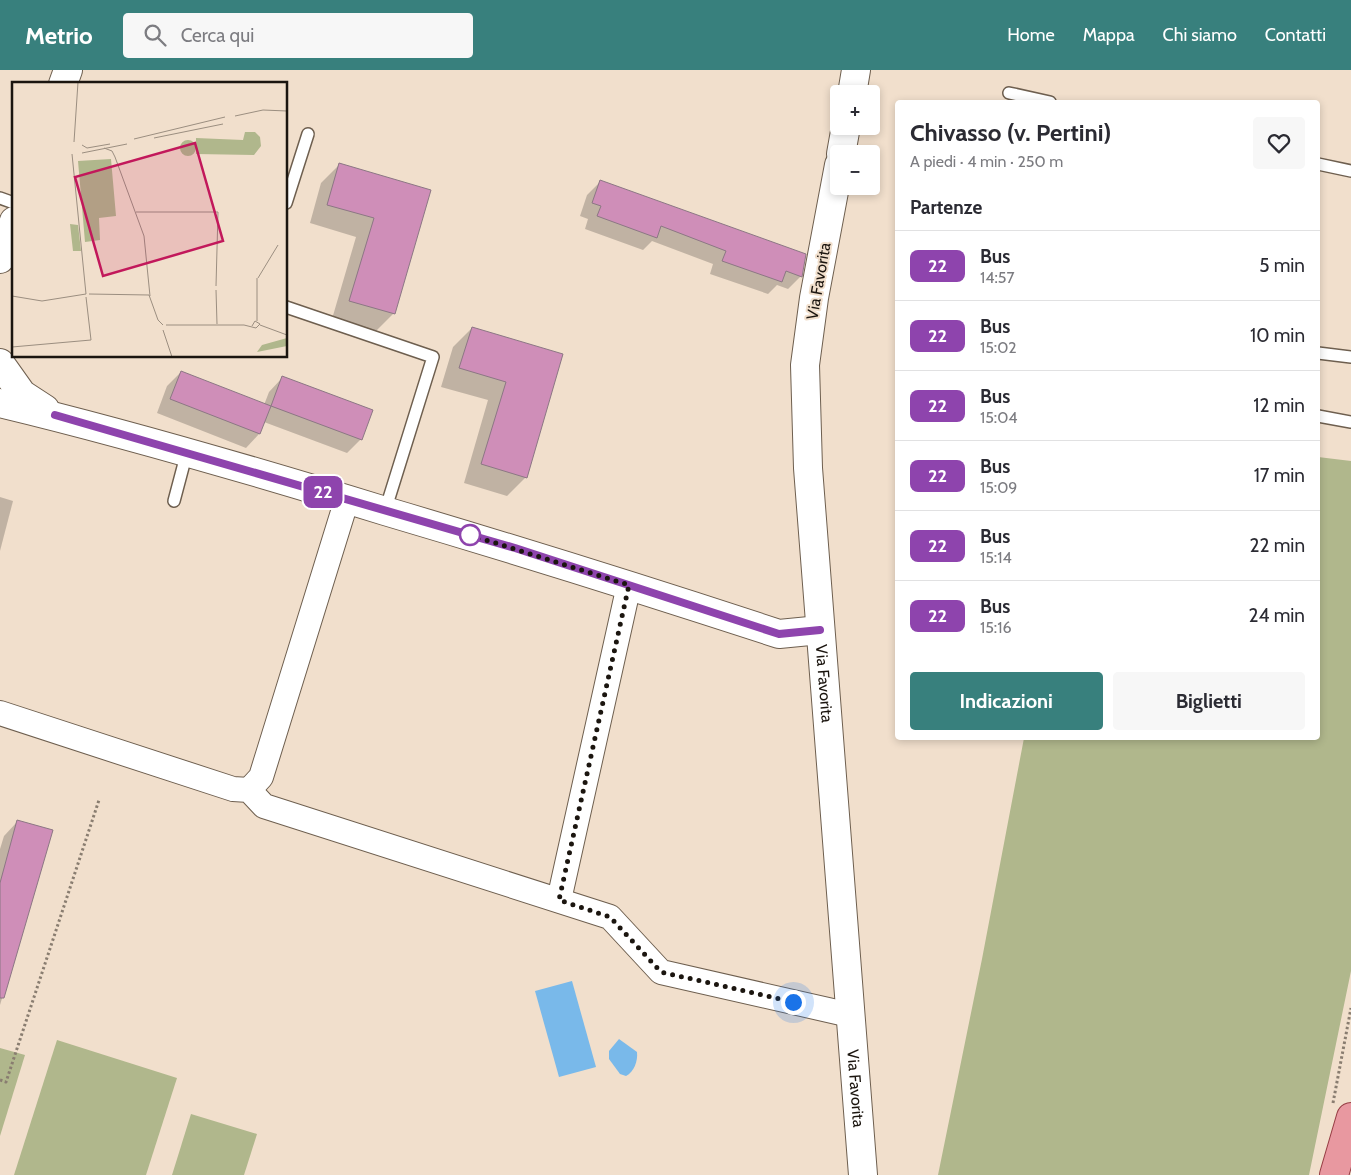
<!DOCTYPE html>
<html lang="it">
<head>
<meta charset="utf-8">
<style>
  :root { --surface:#fff; --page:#f7f7f7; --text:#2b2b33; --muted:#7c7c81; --line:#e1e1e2; --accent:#38807d }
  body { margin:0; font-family:Cabin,sans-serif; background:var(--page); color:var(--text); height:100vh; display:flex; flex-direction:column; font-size:19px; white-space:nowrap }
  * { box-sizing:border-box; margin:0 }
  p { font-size:16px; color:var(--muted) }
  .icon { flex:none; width:28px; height:28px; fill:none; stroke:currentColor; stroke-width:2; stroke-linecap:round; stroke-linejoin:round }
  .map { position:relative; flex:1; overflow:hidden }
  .drawer { position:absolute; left:895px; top:30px; width:425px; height:640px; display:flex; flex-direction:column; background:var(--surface); border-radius:5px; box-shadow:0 2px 8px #0003 }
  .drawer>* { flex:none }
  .badge { padding:0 10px; border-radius:8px; font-size:18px; line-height:32px }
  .tools { position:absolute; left:830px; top:15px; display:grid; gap:10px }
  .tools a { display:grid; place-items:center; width:50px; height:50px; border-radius:5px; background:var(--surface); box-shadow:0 2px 8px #0003; font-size:25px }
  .you { position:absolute; width:25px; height:25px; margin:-12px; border:4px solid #fff; border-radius:50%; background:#1a73e8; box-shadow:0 0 0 8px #1a73e833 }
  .map>.badge { position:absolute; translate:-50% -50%; box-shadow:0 0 0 2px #fff }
  h2 { padding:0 15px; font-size:19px; line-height:45px }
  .round { display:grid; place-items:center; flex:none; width:52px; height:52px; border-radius:5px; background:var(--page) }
  .headline { display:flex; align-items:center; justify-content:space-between; height:85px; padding:0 15px }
  h1 { font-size:24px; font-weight:700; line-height:38px }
  .button { display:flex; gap:10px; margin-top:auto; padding:10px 15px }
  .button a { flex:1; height:58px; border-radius:5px; background:var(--accent); color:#fff; font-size:20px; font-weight:700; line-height:58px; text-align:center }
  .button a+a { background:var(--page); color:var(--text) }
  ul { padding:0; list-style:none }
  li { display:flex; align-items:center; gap:15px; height:70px; padding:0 15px; border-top:1px solid var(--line) }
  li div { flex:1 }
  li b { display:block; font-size:19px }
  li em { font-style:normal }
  li .badge { min-width:55px; font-weight:700; text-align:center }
  header { display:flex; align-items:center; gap:30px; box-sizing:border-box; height:70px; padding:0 25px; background:var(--accent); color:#fff }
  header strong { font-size:24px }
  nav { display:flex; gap:28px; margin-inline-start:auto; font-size:18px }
  .search { width:350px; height:45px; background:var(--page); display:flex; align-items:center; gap:12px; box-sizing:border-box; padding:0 18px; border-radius:5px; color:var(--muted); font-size:19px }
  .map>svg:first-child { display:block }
  .green { fill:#b0b78c }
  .water { fill:#79b9ea }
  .shadow { fill:#0003 }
  .building { fill:#cf8eb8; stroke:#8c7784 }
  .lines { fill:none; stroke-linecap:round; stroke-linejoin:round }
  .service-casing { stroke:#6e5f4f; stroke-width:14 }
  .minor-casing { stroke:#6e5f4f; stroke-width:26 }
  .tertiary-casing { stroke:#6e5f4f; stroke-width:30 }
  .primary-casing { stroke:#963d44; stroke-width:30 }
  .path { stroke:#897d70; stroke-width:3; stroke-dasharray:2.5 2.5; stroke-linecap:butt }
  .service { stroke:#fff; stroke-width:11 }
  .minor { stroke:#fff; stroke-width:24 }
  .tertiary { stroke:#fff; stroke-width:28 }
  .primary { stroke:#e898a0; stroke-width:28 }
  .line-casing { stroke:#fff; stroke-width:11 }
  .line { stroke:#8e44ad; stroke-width:8 }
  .walk { stroke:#1b150f; stroke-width:5; stroke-dasharray:0 9 }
  .stop-dot { fill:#fff; stroke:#8e44ad; stroke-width:2.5 }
  .labels { text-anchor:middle; stroke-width:4; stroke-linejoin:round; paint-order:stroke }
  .street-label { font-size:16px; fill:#1b150f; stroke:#f1dfcc }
  .inset-road { fill:none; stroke:#9b8e80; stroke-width:1 }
  .view { fill:#c2185b; fill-opacity:0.15; stroke:#c2185b; stroke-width:2.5 }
  .inset-edge { fill:none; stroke:#1b150f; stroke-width:2.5 }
</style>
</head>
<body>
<header>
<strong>Metrio</strong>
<div class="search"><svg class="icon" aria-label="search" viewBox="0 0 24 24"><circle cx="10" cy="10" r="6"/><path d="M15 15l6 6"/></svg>Cerca qui</div>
<nav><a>Home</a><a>Mappa</a><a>Chi siamo</a><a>Contatti</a></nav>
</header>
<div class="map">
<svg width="1351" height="1105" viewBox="0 0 1351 1105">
  <rect width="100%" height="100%" fill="#f1dfcc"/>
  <g class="green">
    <path d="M1318,387l33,4v510l-42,204h-371l44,-216 42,-221h294z"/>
    <path d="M57,970l120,38 -31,97h-132z"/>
    <path d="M0,978l25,7 -25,81z"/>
    <path d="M191,1044l66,20 -13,41h-72z"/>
  </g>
  <g class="water">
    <path d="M572,911l24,86 -37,10 -24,-86z"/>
    <path d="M619,969l18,13c1,9 -3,20 -11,24l-6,-2 -11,-15v-8z"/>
  </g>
  <g class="shadow">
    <path d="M340,94l90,27 -36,122 -19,19 -43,-13 24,-82 -46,-14 11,-40z"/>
    <path d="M600,112l201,94 -13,13 -11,-4 -9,9 -58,-20 3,-10 -61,-23 -9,9 -58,-21 3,-10 -8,-3 7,-21z"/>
    <path d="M472,258l90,27 -36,122 -19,19 -43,-13 24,-83 -47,-13 12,-40z"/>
    <path d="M181,302l83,33 5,-13 13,-14 79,61 -14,14 -83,-31 -5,12 -13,14 -89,-35 10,-27z"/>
    <path d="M0,427l13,4 -13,50z"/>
    <path d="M17,752l35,9 -52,174v-156l4,-13z"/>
  </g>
  <g class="building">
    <path d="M339,93l92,27 -36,124 -46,-13 25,-83 -47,-13z"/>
    <path d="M600,110l206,74 -4,23 -16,-6 -4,11 -60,-21 4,-10 -65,-25 -4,12 -60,-22 4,-10 -9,-3z"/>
    <path d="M472,257l91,27 -36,124 -46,-14 25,-82 -47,-14z"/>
    <path d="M181,301l90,35 -11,28 -90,-35z"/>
    <path d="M282,306l91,34 -11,30 -91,-34z"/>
    <path d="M17,750l36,10 -49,168h-4v-115z"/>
  </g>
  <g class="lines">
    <defs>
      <g id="service">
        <path d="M1009,23l41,9"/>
        <path d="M1318,94l33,7"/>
        <path d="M0,128l14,5"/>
        <path d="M286,133l22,-69"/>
        <path d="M286,237l147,50 -48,154"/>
        <path d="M1318,283l33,4"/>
        <path d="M1318,346l33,6"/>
        <path d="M174,431l13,-49"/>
      </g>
      <g id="minor">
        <path d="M0,643l233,76 16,1 15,16 346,111 51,55 189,43"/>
        <path d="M249,720l12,-13 86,-278"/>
        <path d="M559,830l70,-315"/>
      </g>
      <g id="tertiary">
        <path d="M63,14l5,-14"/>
        <path d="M852,24l4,-24"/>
        <path d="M841,84l5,-28"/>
        <path id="s1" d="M839,95l-25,133 -9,67 3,103 55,707"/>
        <path d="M0,189l14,-38"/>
        <path d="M0,293l22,31 23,15"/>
        <path d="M0,333c130,31 258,69 385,108 132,39 263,80 394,123l41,-4"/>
      </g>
      <path id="primary" d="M1334,1105l17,-58"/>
    </defs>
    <use href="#service" class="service-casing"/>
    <use href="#minor" class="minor-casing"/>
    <use href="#tertiary" class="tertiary-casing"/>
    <use href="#primary" class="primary-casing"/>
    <g class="path">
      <path d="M0,1010l6,2 93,-282"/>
      <path d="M1333,1033l18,-95"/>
    </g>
    <use href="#service" class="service"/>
    <use href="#minor" class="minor"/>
    <use href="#tertiary" class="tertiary"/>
    <use href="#primary" class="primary"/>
  </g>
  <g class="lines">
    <defs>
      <path id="line" d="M55,345l460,133 264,86 41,-4"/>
    </defs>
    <use href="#line" class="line-casing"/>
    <use href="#line" class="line"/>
    <path class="walk" d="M470,465l159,50 -70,315 51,17 51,55 132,30"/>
  </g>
  <circle class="stop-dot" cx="470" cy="465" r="10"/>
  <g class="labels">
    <g class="street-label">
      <text transform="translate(818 211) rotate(-80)" y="6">Via Favorita</text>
      <text dy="6" stroke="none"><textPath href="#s1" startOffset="522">Via Favorita</textPath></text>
      <text dy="6" stroke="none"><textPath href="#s1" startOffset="928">Via Favorita</textPath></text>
    </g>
  </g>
  <g transform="translate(12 12)">
    <rect width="275" height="275" fill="#f1dfcc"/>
    <path d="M233,50h10l5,5 1,9 -7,9 -58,-1v-16l47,2zM168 66a8 8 0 1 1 16 0a8 8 0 1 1-16 0ZM99,77l5,57 -17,2 1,22 -15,2 -7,-81zM58,142l8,1 3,26h-8zM275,256v8l-30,6 5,-7z" fill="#b0b78c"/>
    <path class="inset-road" d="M223,34l28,-6 24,1M142,56l69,-14M122,57l91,-22M62,60l4,-60M70,63l5,3 23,-4M92,66l8,3 3,6 29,79 6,60M70,71l45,-9M60,72l14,140M124,130h82l-2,74M246,196l20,-33M204,208l1,34M77,212l60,1 9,25 5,5M0,214l30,5 44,-7M245,239v-43M154,243h78l12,3 4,-4 -5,-3 -3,5M248,243l27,10M151,248l9,27M0,265l79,-7 -5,-43"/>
    <path class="view" d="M183,61l28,98 -120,35 -28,-99z"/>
    <rect width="275" height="275" class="inset-edge"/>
  </g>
</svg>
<div class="tools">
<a>+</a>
<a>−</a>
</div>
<div class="you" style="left:793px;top:932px"></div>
<b class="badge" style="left:323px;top:422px;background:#8e44ad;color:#fff">22</b>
<section class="drawer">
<div class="headline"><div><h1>Chivasso (v. Pertini)</h1><p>A piedi · 4 min · 250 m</p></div><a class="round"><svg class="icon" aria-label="heart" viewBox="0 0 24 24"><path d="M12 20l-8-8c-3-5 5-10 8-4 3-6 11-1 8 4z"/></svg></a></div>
<h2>Partenze</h2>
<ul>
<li><span class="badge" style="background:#8e44ad;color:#fff">22</span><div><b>Bus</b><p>14:57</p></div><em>5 min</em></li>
<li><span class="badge" style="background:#8e44ad;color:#fff">22</span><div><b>Bus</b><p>15:02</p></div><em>10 min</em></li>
<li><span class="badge" style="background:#8e44ad;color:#fff">22</span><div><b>Bus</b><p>15:04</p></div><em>12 min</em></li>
<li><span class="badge" style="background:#8e44ad;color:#fff">22</span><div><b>Bus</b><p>15:09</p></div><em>17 min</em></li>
<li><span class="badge" style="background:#8e44ad;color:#fff">22</span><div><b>Bus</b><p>15:14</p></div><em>22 min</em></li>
<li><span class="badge" style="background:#8e44ad;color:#fff">22</span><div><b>Bus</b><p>15:16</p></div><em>24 min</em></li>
</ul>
<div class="button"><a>Indicazioni</a><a>Biglietti</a></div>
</section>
</div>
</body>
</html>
